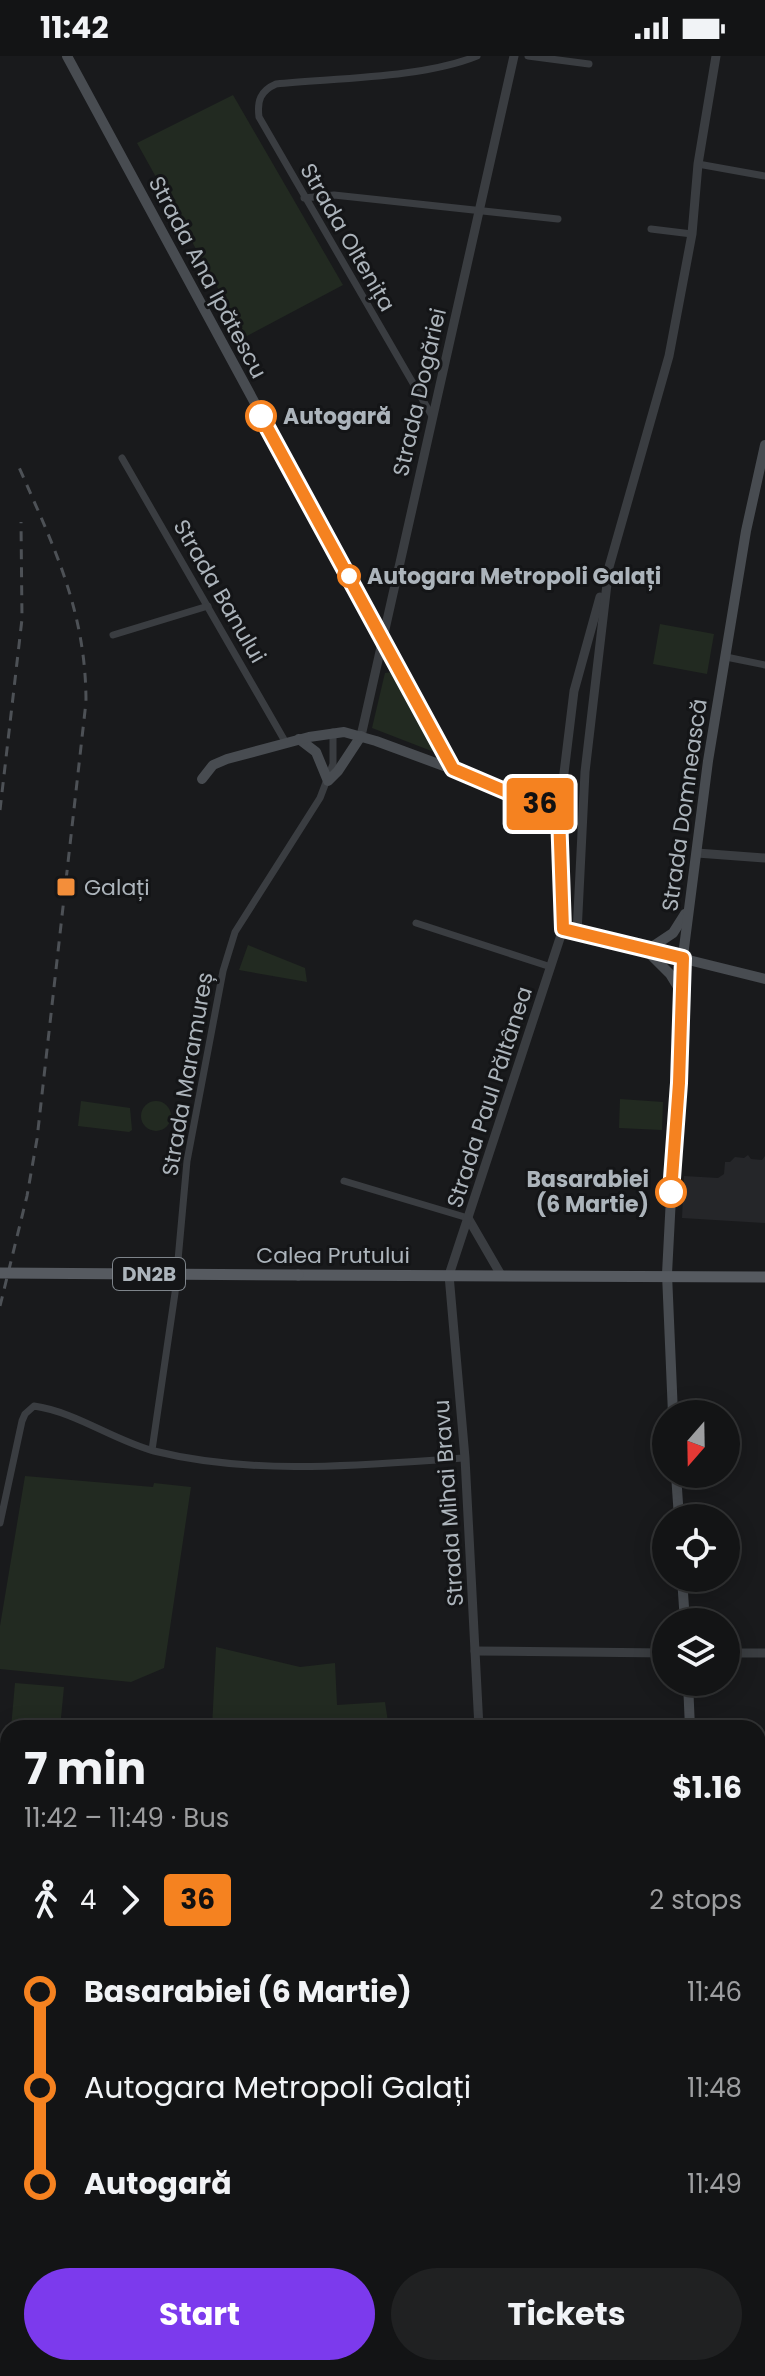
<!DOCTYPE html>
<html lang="en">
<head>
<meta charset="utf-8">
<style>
  :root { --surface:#131415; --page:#202122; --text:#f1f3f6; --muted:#9d9ea0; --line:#323334; --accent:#7c3aed }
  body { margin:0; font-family:Poppins,sans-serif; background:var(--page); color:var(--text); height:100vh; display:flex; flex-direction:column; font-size:30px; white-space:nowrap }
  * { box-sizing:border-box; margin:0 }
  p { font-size:26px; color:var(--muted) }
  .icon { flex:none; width:44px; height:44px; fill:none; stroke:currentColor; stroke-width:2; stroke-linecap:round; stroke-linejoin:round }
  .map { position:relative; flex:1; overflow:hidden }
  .sheet { position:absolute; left:0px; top:1664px; width:766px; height:656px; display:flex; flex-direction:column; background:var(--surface); border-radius:24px 24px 0 0; box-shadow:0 4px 20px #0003,0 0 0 2px var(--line) }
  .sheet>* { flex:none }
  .badge { padding:0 16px; border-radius:6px; font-size:28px; line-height:52px }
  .needle { width:52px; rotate:200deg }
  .fabs { position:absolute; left:652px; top:1344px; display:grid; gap:16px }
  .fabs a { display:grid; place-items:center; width:88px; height:88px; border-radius:50%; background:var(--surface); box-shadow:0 4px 20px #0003,0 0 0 2px var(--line); font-size:40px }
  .map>.badge { position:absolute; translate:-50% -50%; box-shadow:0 0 0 4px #fff }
  .legs { display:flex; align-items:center; gap:12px; height:88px; padding:0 24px; font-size:26px }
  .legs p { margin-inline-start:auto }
  .overview { display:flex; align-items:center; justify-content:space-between; height:136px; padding:0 24px }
  h1 { font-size:44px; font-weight:700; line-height:60px }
  .primary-button { display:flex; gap:16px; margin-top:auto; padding:16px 24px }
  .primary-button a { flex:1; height:92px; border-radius:48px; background:var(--accent); color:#fff; font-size:32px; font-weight:700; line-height:92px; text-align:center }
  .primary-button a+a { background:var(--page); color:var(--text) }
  ul { padding:0 24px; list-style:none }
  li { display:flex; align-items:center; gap:28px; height:96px; font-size:30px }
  li i { display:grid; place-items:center; width:12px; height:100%; margin:0 10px; background:currentColor }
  li i::after { content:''; width:20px; height:20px; margin:-10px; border:6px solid; border-radius:50%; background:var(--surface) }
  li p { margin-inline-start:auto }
  li:first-child i { background:linear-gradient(#0000 50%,currentColor 0) }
  li:last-child i { background:linear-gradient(currentColor 50%,#0000 0) }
  .status { display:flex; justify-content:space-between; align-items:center; height:56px; padding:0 40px; background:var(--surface); direction:ltr }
  .status svg { height:22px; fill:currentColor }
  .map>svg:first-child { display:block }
  .built { fill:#252629 }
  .green { fill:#222a21 }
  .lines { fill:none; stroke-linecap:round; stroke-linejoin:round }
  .minor { stroke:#3a3d41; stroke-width:7 }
  .tertiary { stroke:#3a3d41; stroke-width:9 }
  .secondary { stroke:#484c51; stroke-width:10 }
  .primary { stroke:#565a60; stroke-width:11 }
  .rail { stroke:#4d5156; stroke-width:3; stroke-dasharray:10 8; stroke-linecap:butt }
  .primary-bridge { stroke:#565a60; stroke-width:11 }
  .line-1-casing { stroke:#fff; stroke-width:18 }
  .line-1 { stroke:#f58220; stroke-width:12 }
  .stop-1-dot { fill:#fff; stroke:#f58220; stroke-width:4 }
  .poi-dot { fill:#f38e3a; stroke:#141517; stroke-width:3 }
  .labels { text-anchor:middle; stroke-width:6; stroke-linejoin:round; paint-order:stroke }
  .shield { fill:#141517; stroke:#7e848a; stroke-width:2 }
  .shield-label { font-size:20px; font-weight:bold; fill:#acb4bb }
  .street-label { font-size:22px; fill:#acb4bb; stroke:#141517 }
  .stop-label { font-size:22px; font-weight:bold; fill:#acb4bb; stroke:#141517; text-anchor:start }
  .poi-label { font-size:22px; fill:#acb4bb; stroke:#141517; text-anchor:start }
</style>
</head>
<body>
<div class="status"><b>11:42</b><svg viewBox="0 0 49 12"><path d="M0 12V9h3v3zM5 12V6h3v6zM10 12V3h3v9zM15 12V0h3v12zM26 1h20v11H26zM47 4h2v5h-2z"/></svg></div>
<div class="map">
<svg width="765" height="2320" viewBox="0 0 765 2320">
  <rect width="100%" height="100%" fill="#191a1c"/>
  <path class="built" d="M748,1099l3,4 11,1 3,-4v67l-83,-5 2,-42 34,2 6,-4 1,-12h5l5,-5 9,1z"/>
  <g class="green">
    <path d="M233,39l110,190 -98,52 -108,-194z"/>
    <path d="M660,568l54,10 -7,40 -54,-10z"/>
    <path d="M392,616l43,77 -1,3 -62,-24 12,-51 1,-4z"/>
    <path d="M248,889l57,23 2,14 -68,-12z"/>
    <path d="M620,1043l43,3 -1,28 -43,-2z"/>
    <circle cx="156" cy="1060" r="15"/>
    <path d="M81,1045l49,7 2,22 -3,2 -51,-6z"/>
    <path d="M25,1420l128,11 1,-4 37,4 -27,181 -33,14 -131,-13v-43z"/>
    <path d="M216,1591l84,20 35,-4 2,42 48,-3 3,20 24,-1 1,7h-201z"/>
    <path d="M15,1627l49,4 -4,41h-49z"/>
    <rect x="758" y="1968" width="7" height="168"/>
    <path d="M267,2312h423l1,8h-422z"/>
  </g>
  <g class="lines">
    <g class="minor">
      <path d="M528,0l61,8"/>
      <path d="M698,108l67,12"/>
      <path d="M304,142l30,-3 224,24"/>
      <path d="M651,173l41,5"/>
      <path d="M432,360l-173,-299c-2,-16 1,-26 17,-33 60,-6 147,-6 201,-28"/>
      <path d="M122,402l164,285"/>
      <path d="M113,579l95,-29"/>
      <path d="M726,601l39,8"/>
      <path d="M416,867l135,44"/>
      <path d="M344,1125l124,37"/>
      <path d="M152,1394l23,-157 12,-132 36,-190 12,-39 85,-134 13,-34v-32"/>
      <path d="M0,1467l22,-102 3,-7 9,-8c42,6 79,34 120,45 101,25 209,14 311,7"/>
      <path d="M758,1956h7"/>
    </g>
    <g class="tertiary">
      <path d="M361,680l153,-680"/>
      <path d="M559,758l15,-123 26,-94"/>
      <path d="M697,797l68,5"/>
      <path d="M577,877l8,-161 24,-205 60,-211 23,-122 6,-70 18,-108"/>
      <path d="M468,1162l33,57"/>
      <path d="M475,1595l191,2"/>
      <path d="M726,1597h39"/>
      <path d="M479,1672l-14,-270 -16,-183 114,-346"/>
      <path d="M758,2151h7"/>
    </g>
    <g class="secondary">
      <path d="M67,0l386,713"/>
      <path d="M299,683l17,13 12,29 10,-10 23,-35"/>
      <path d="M202,723l11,-14 14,-6 82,-22 35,-5 32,9 114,42 69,31 4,115 202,50"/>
      <path d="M646,895l27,-18 12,-19"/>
      <path d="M648,896l22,22 11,18"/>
      <path d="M673,1358l-6,-140 17,-326 24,-187 38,-230 19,-86"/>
      <path d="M676,1418l3,44"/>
      <path d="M682,1522l3,44"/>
      <path d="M688,1626l2,46"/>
      <path d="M723,2312v8"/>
    </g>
    <path class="primary" d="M298,1219l467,2"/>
    <g class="rail">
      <path d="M0,754l22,-191 -1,-97"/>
      <path d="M0,1250l27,-110 10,-57 49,-437c0,-91 -32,-155 -68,-237"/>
    </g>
    <path class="primary-bridge" d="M0,1217l298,2"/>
  </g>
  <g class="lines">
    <defs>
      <path id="line-1" d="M261,360l192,353 106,45 4,115 120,29 -4,125 -8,109"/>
    </defs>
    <use href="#line-1" class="line-1-casing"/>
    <use href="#line-1" class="line-1"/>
  </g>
  <g class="stop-1-dot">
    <circle cx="261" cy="360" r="14"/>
    <circle cx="349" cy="520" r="10"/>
    <circle cx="671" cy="1136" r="14"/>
  </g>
  <rect class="poi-dot" x="56" y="821" width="20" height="20" rx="4"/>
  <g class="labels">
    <rect class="shield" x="113" y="1202" width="72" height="32" rx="6"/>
    <g class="shield-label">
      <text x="149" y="1225">DN2B</text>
    </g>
    <g class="street-label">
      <text transform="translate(348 181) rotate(60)" y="8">Strada Oltenița</text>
      <text transform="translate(208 221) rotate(62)" y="8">Strada Ana Ipătescu</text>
      <text transform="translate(419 336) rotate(-77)" y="8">Strada Dogăriei</text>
      <text transform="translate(220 535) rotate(60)" y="8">Strada Banului</text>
      <text transform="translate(684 749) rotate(-82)" y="8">Strada Domnească</text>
      <text transform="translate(187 1018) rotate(-80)" y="8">Strada Maramureș</text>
      <text transform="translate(489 1041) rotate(-72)" y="8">Strada Paul Păltânea</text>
      <text x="333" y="1207">Calea Prutului</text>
      <text transform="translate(448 1447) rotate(-94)" y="8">Strada Mihai Bravu</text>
    </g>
    <g class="stop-label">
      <text x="283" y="368">Autogară</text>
      <text x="367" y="528">Autogara Metropoli Galați</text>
      <text x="649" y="1131" text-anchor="end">Basarabiei<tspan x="649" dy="25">(6 Martie)</tspan></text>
    </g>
    <g class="poi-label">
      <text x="84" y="839">Galați</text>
    </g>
  </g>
</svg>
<div class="fabs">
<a><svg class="needle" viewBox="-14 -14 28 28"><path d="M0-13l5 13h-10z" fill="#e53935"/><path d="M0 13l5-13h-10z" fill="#9d9ea0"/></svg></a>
<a><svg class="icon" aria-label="locate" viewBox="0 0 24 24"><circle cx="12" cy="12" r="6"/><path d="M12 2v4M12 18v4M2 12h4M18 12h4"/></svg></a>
<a><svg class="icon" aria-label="layers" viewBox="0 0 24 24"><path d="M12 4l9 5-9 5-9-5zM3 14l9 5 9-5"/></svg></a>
</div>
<b class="badge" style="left:540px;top:748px;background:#f58220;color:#111">36</b>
<section class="sheet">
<div class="overview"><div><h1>7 min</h1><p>11:42 – 11:49 · Bus</p></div><b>$1.16</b></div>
<div class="legs"><svg class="icon" aria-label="walk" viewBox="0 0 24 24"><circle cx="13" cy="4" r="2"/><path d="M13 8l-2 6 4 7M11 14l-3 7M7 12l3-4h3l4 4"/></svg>4<svg class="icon" aria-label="forward" viewBox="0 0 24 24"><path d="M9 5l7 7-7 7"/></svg><b class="badge" style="background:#f58220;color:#111">36</b><p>2 stops</p></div>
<ul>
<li><i style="color:#f58220"></i><b>Basarabiei (6 Martie)</b><p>11:46</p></li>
<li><i style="color:#f58220"></i><span>Autogara Metropoli Galați</span><p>11:48</p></li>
<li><i style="color:#f58220"></i><b>Autogară</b><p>11:49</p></li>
</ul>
<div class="primary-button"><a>Start</a><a>Tickets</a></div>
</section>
</div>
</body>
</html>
